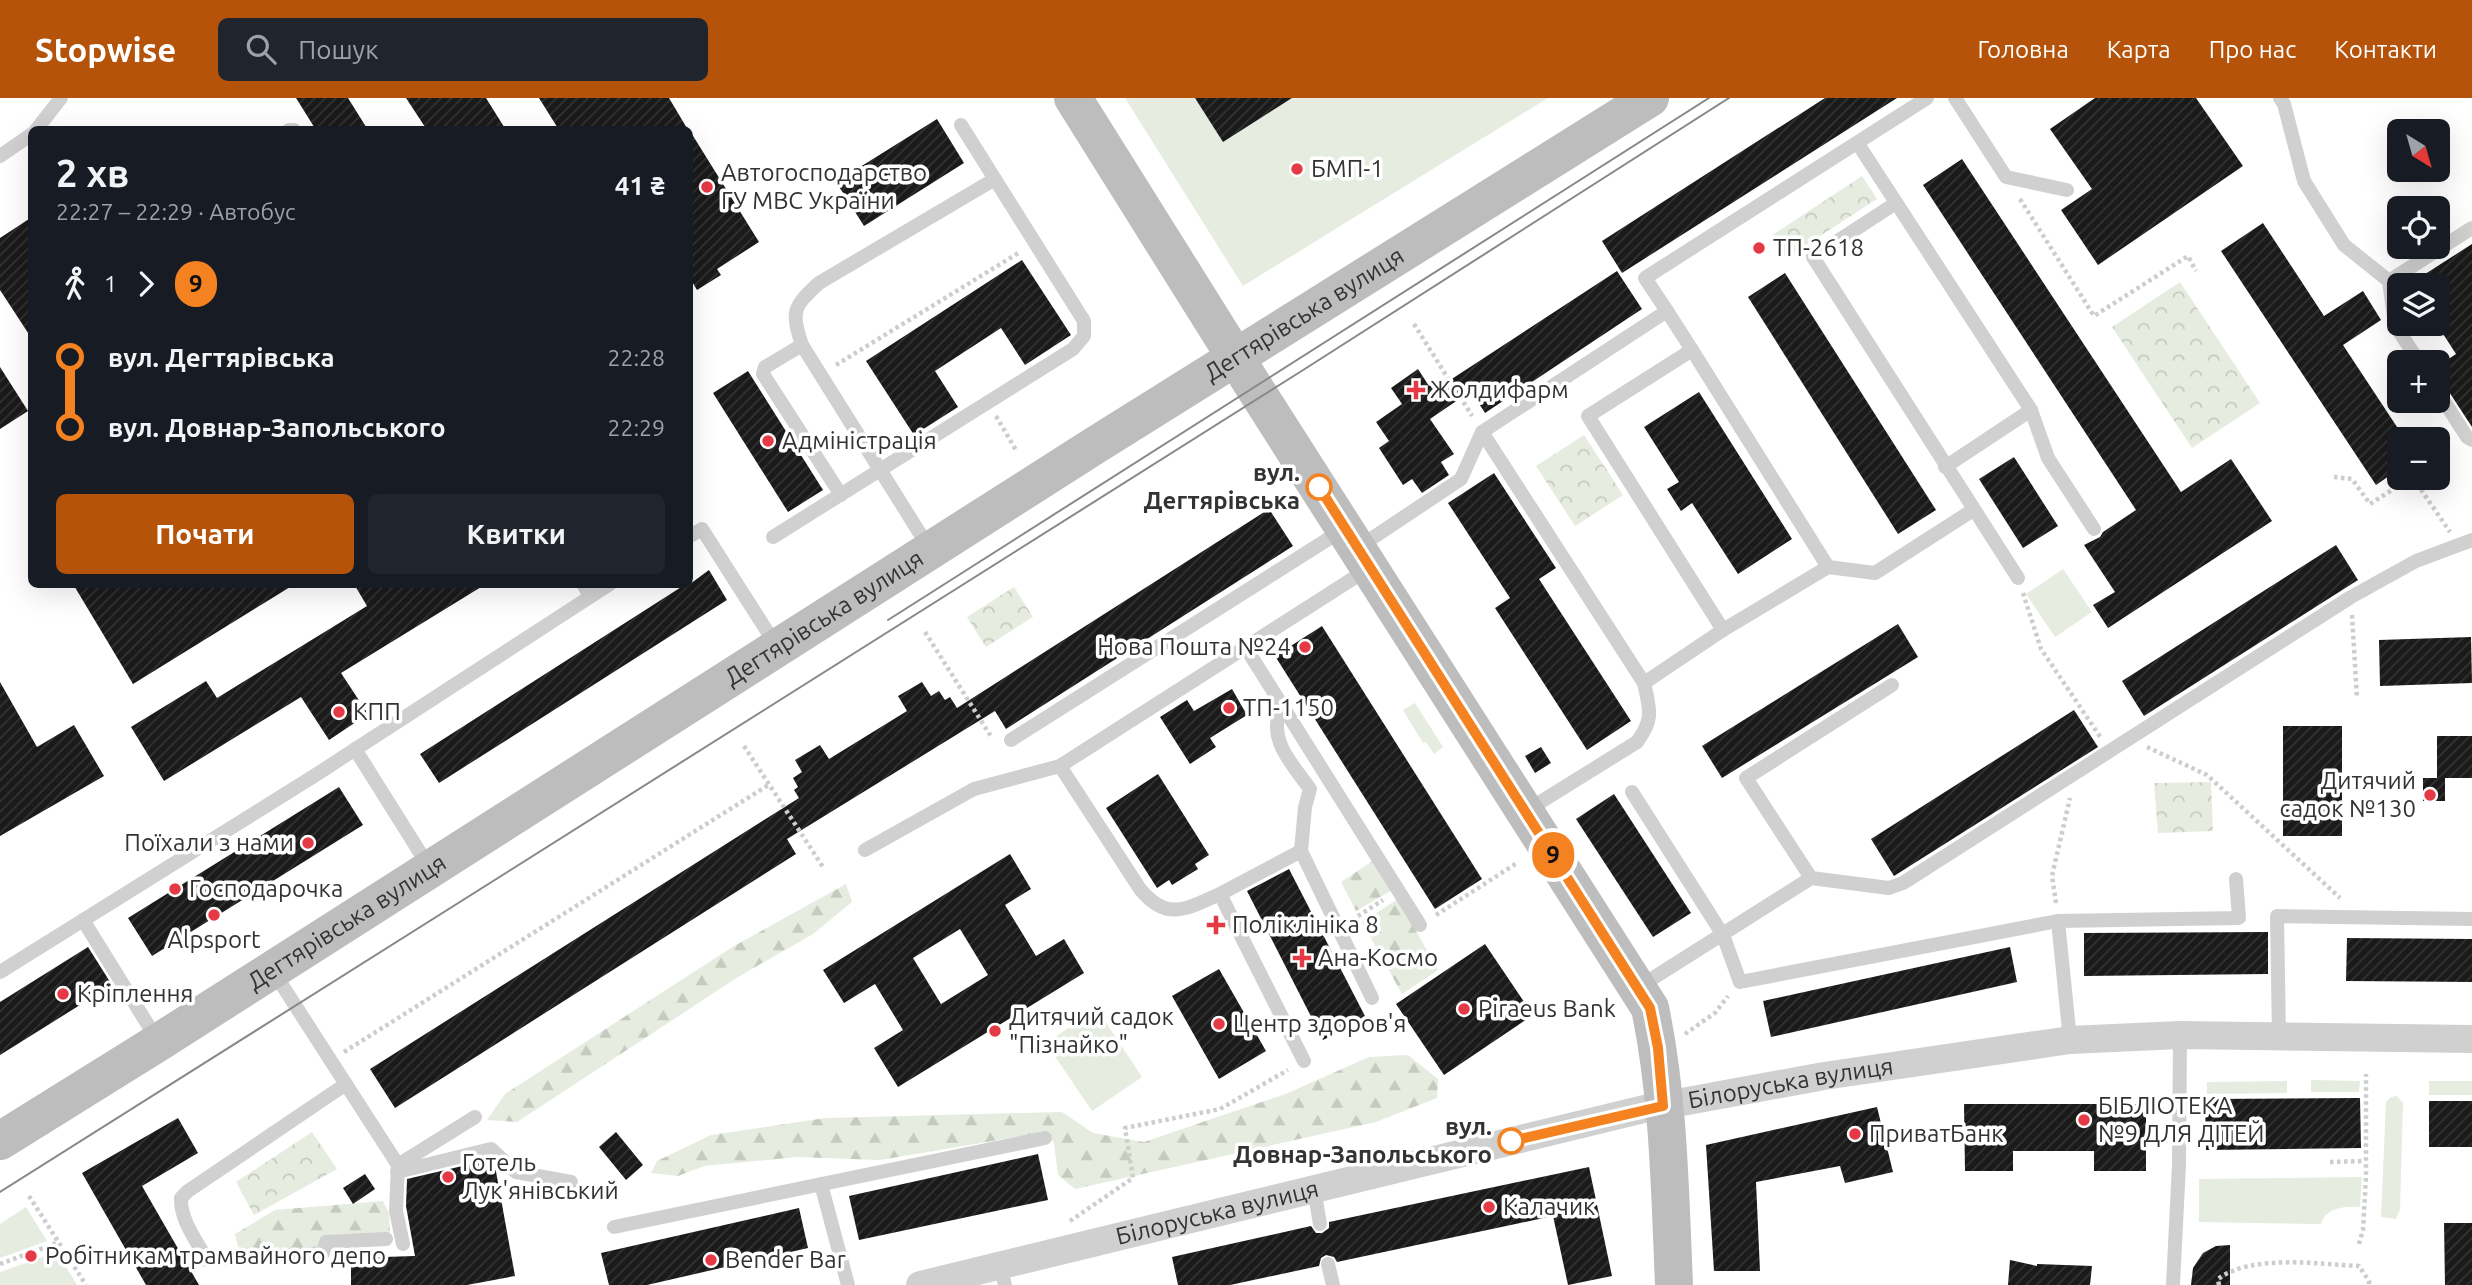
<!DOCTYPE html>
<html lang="uk">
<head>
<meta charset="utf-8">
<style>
  :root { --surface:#171b24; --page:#20242c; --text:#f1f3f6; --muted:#9ea1a6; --accent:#b45309 }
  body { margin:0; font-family:Ubuntu,sans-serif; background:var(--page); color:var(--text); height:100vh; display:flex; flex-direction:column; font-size:26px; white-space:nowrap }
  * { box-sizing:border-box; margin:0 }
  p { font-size:23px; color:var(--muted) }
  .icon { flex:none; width:38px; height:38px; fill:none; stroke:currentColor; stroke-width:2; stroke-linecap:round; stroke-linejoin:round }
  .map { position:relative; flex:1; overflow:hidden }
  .drawer { position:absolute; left:28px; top:28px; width:665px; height:462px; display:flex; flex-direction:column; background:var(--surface); border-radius:10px; box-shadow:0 7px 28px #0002 }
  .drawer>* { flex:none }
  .badge { padding:0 14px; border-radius:23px; font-size:24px; line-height:46px }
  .needle { width:46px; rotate:143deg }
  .buttons { position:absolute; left:2387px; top:21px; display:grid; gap:14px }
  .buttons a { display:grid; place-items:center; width:63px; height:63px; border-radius:10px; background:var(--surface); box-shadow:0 7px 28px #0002; font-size:35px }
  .map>.badge { position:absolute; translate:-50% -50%; box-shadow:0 0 0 4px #fff }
  .legs { display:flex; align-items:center; gap:10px; height:77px; padding:0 28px; font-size:23px }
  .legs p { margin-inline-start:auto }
  .headline { display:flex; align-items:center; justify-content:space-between; height:119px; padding:0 28px }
  h1 { font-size:38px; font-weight:700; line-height:52px }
  .button { display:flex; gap:14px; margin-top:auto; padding:14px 28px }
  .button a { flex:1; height:80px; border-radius:10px; background:var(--accent); color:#fff; font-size:28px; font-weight:700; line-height:80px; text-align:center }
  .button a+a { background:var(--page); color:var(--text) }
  ul { padding:0 28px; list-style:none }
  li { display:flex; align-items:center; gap:24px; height:70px; font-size:26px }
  li i { display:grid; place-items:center; width:10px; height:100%; margin:0 9px; background:currentColor }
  li i::after { content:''; width:18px; height:18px; margin:-9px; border:5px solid; border-radius:50%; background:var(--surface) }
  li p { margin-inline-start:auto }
  li:first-child i { background:linear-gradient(#0000 50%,currentColor 0) }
  li:last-child i { background:linear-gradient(currentColor 50%,#0000 0) }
  header { display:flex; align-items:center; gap:42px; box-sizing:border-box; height:98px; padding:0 35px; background:var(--accent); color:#fff }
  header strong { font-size:33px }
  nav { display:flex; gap:38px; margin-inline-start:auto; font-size:24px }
  .search { width:490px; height:63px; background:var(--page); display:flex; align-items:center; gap:18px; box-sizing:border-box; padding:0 24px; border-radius:10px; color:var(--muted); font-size:26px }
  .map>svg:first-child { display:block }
  .grass { fill:#e6ecdf }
  .forest { fill:url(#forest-firs) }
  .park { fill:url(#park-crowns) }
  .building { fill:url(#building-hatch); fill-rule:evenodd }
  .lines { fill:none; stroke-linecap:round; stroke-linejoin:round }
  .path { stroke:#cdcdcd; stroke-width:4.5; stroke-dasharray:3.5 3.5; stroke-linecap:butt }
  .lane { stroke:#d0d0d0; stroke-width:14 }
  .street { stroke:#d0d0d0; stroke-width:28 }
  .secondary { stroke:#bdbdbd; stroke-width:38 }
  .tram { stroke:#888; stroke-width:2 }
  .line-1-casing { stroke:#fff; stroke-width:16 }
  .line-1 { stroke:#f58220; stroke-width:10 }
  .poi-dot { fill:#e63946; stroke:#fff; stroke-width:2.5 }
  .stop-1-dot { fill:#fff; stroke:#f58220; stroke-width:3.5 }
  .labels { text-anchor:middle; stroke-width:7; stroke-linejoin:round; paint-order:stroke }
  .poi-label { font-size:24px; fill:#333; stroke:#fff; text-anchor:start }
  .street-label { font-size:24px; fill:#333; stroke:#fff }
  .stop-label { font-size:24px; font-weight:bold; fill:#333; stroke:#fff; text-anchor:end }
</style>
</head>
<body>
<header>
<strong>Stopwise</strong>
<div class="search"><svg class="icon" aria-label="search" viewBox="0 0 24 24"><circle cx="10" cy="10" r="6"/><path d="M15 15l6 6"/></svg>Пошук</div>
<nav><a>Головна</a><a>Карта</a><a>Про нас</a><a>Контакти</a></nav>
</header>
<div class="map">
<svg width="2472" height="1187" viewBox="0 0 2472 1187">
  <defs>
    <pattern id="forest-firs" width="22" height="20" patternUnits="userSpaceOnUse" patternTransform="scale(1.75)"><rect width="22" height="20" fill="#e6ecdf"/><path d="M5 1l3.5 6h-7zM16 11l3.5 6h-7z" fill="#c6cbc0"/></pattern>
    <pattern id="park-crowns" width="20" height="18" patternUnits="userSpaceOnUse" patternTransform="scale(1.75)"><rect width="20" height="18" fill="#e6ecdf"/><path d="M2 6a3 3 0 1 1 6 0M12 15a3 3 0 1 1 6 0" fill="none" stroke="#c6cbc0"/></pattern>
    <pattern id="building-hatch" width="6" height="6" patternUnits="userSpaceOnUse" patternTransform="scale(1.75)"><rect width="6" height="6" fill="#1a1a1a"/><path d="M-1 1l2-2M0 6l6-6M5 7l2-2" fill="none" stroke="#333"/></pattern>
  </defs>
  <rect width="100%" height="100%" fill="#fff"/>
  <g class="grass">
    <path d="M1125,0h423l-305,188z"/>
    <path d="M2063,471l29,43 -37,25 -29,-43z"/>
    <path d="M1415,605l28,44 -9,7 -8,-12 -3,1 -20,-33z"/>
    <path d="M1097,911l45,68 -50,34 -46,-68z"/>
    <path d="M2311,982l49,1 -1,11h-48z"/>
    <path d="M2287,983v12l-80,1v-12z"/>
    <rect x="2429" y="983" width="43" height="14"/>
    <path d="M2397,998l6,7 -3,106 -4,10 -15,-2 5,-115 5,-5z"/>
    <path d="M2362,1079l-2,30c-15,-1 -34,0 -39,17l-122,-2v-43z"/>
    <path d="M26,1109l21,34 -47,17v-34z"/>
    <path d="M57,1154l20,33h-77v-13z"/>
  </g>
  <g class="forest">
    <path d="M1374,762l20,29 -38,22 -15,-29z"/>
    <path d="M846,786l6,18 -39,32 -75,43 -221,145 -30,-2 18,-26 229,-148z"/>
    <path d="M1398,801l40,71 -36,24 -40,-72z"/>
    <path d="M1408,957l30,24 -1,19 -61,24 -301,67 -17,-14 -4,-32 -7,-11 -167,28 -83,-3 -93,9 -26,10 -27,-3 6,-12 54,-26 115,-17 236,-6 31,21 51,9 144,-49 81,-36z"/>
    <path d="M383,1103l6,12 1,21 -133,25 -19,-12 -3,-13 40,-24z"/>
  </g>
  <g class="park">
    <path d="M1862,78l15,23 -91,59 -15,-22z"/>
    <path d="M2180,184l80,121 -68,45 -80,-121z"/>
    <path d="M1584,337l39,60 -48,31 -39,-60z"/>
    <path d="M1014,489l19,30 -47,30 -19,-30z"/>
    <path d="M2211,684l2,49 -55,2 -4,-50z"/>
    <path d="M312,1034l25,37 -83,46 -18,-33z"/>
  </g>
  <g class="building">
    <path d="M296,0h52l20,32h-52z"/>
    <path d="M406,0h80l20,32h-79z"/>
    <path d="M539,0h130l19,32h-129z"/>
    <path d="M1195,0h97l-69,44z"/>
    <path d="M1825,0h72l-275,175 -20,-32z"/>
    <path d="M2095,0h101l47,68 -145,99 -37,-55 31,-21 -42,-60z"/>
    <path d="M937,21l27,44 -100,63 -28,-44z"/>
    <path d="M690,33l69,111 -42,27 4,6 -24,15 -7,-12z"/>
    <path d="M1962,61l219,333 50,-33 41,62 -164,107 -15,-23 22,-13 -31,-47 16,-8 3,-5 33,-22 -213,-325z"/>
    <path d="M32,119v122l-32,-49v-52z"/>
    <path d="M2263,125l61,93 39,-25 18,29 -38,25 56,85v39l-23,16 -155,-234z"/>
    <path d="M2472,146v183l-34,-52v-9l18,-12 -18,-28v-41h-30z"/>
    <path d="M1022,162l49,75 -46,30 -24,-37 -66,43 23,36 -44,28 -48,-74z"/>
    <path d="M1617,173l25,38 -157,104 -14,-22 -41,28 24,35 -13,8 8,13 -27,18 -10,-14 -9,6 -24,-37 10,-7 -13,-19 26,-18 -11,-16 27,-19 11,17 8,-6 4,6z"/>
    <path d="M1785,175l151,237 -38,24 -150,-237z"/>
    <path d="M0,269l28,44 -28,18z"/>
    <path d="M748,273l75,119 -35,22 -75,-119z"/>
    <path d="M1699,294l93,147 -54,35 -46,-71 -11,8 -14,-22 12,-7 -35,-55z"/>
    <path d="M2014,359l44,69 -35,22 -44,-69z"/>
    <path d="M1494,375l62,95 -17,11 92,142 -44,29 -92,-142 15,-10 -62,-95z"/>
    <path d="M1269,411l24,37 -287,183 -11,-18 -208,128 9,15 -401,254 -25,-39 429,-271 -5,-8 4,-3 -5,-9 9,-6 -7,-12 25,-15 9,14 78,-48 -9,-15 24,-14 9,14 8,-5 6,9 5,-3 7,11z"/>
    <path d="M2336,447l22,35 -214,136 -22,-35z"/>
    <path d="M709,472l18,30 -288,183 -19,-29 266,-170h4z"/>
    <path d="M73,486h222l-162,100z"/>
    <path d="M354,486h132l-145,89 27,41 -39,26 -28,-43 -137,84 -33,-54 75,-46 11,17 150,-92z"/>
    <path d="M1898,526l20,33 -196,121 -20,-32z"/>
    <path d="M1322,528l160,253 -47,30 -160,-253z"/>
    <path d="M2471,539l1,46 -92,3 -1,-46z"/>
    <path d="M0,584l37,65 37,-22 30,51 -104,60z"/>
    <path d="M1232,591l15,26 -37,23 6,9 -26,17 -30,-47 27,-17 7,11z"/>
    <path d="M2074,612l24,37 -204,129 -23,-37z"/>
    <rect x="2283" y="628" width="59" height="110"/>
    <path d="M2437,638h35v42h-27v23h-22v-23h14z"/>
    <path d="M1541,649l10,16 -16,10 -10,-17z"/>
    <path d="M1158,676l51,81 -14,9 3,5 -26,16 -3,-5 -12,8 -51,-80z"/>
    <path d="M339,689l24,38 -211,131 -24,-38z"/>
    <path d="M1614,696l77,119 -38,24 -77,-118z"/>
    <path d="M1010,756l21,35 -26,16 31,51 28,-17 20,34 -186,114 -24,-39 29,-18 -28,-46 -31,19 -21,-33zM960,831l28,46 -47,29 -28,-46z"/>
    <path d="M1289,771l77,149 -43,22 -76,-149z"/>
    <path d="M2268,834v42l-184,2v-43z"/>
    <path d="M2347,840l125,1v43l-126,-1z"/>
    <path d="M1485,846l48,71 -89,60 -48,-71z"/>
    <path d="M88,849l24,38 -112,70v-53z"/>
    <path d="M2010,849l7,35 -246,55 -8,-36z"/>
    <path d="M1219,871l47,82 -47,28 -47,-83z"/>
    <path d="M2360,1000l1,50 -155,2 -1,-51z"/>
    <rect x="2429" y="1003" width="43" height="46"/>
    <path d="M1964,1006h182v67h-52v-20h-81v20h-48z"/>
    <path d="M1877,1009l16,65 -48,11 -5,-17 -84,16 4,89h-46l-8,-126z"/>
    <path d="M178,1020l20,35 -56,33 57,99h-53l-64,-112z"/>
    <path d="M616,1034l27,33 -17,15 -27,-33z"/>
    <path d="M1038,1056l10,46 -189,40 -10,-44z"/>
    <path d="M488,1062l7,6 20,110 -48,9h-116v-27l64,-2 -9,-50 1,-27z"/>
    <path d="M1589,1069l23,109 -44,9 -15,-69 -216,46 -3,-5 -8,-2 -5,3 -2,8 -89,19h-52l-6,-28 139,-31 5,7h6l7,-5v-6z"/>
    <path d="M365,1076l10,15 -22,15 -10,-16z"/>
    <path d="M799,1110l9,40 -161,37h-38l-8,-32z"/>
    <path d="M2444,1125h28v62h-27z"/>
    <path d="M2230,1147v40h-39l2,-17 10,-15 13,-7z"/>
    <path d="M2010,1162l27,6v-2l55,2 -2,19h-82z"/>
  </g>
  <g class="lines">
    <g class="path">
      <path d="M2020,101l74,117 94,-60 8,15"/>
      <path d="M1414,226l35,56"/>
      <path d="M836,267l184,-113"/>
      <path d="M1460,298l12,20"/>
      <path d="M996,318l21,36"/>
      <path d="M2334,379l18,2 18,25 41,-26"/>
      <path d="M2413,380l37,54"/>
      <path d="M2023,495l18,56 60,89"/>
      <path d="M2352,517l5,83"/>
      <path d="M925,534l67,106"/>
      <path d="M744,648l79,121"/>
      <path d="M2147,649l60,28 133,123"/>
      <path d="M2056,805l-4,-27 18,-78"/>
      <path d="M1436,817l81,-52"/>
      <path d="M1352,822l31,-20"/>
      <path d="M1685,936l30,-21 13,-17"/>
      <path d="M344,954l426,-268"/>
      <path d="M2330,1064l35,-1"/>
      <path d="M29,1098l57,89"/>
      <path d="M1070,1123l63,-43 -8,-50 95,-19 68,-39"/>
      <path d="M2359,1146l4,-14 3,-53v-103"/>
      <path d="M0,1166l59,-22"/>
      <path d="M2219,1187l-1,-6c33,-25 101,-15 141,-13l10,15v4"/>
    </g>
    <g class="lane">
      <path d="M1955,0l51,79 61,13"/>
      <path d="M2280,0l4,6 20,77 40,64 45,36 6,44 24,37"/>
      <path d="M36,32l25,-32"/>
      <path d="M289,32h5"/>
      <path d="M1858,46l173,266 17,48 46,71"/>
      <path d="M0,58l32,-22"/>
      <path d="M1896,105l-83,54 205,321"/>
      <path d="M2389,183l83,-53"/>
      <path d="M1667,213l25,39"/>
      <path d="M802,247l-37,22 -2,7 78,121"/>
      <path d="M2438,294l29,45 5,3"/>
      <path d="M1482,334l162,251c6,27 10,36 -7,59l-111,69"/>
      <path d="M1945,369l86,-57"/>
      <path d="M690,438l12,-7 75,118"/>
      <path d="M773,439l300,-188 11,-13v-15l-123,-196"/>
      <path d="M1359,449l102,-68 21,-47 185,-121 -22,-33 282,-180"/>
      <path d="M929,450l-127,-203c-11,-34 -9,-38 17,-62l176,-104"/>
      <path d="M583,486l7,12"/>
      <path d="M1723,532l-135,-214 104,-66 136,217"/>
      <path d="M1246,550l174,277"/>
      <path d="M1644,585l79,-53 105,-63 47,6 98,-63"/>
      <path d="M1282,607c-16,34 9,57 28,84l-5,18 -4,44 71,147"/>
      <path d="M1011,642l333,-211"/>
      <path d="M355,651l74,118"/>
      <path d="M1060,668l80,123c27,33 46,20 80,5"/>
      <path d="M1632,694l91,143 17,47 318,-61 181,-3 -3,-39"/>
      <path d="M865,752l109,-61 86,-23 308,-197"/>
      <path d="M1301,753l-81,43 84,167"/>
      <path d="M1811,780l-65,-100 146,-93"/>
      <path d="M83,822l75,121"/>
      <path d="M2058,823l12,119"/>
      <path d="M273,873l125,194 -2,46 7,33"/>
      <path d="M0,874l314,-196 296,-192"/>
      <path d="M1639,889l172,-109 78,10 14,-5 448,-286 65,-36 56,-21"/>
      <path d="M2279,938l-2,-120 195,3"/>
      <path d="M346,986l-158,107 -7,7c-1,22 16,43 26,62l116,-7 3,-11 60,-3"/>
      <path d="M398,1067l77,-48"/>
      <path d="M397,1074l94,-23 25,23 55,10"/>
      <path d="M821,1086l27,101"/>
      <path d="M1314,1091l6,35"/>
      <path d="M614,1129l431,-89"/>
      <path d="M1328,1166l5,21"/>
      <path d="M1000,1168l5,19"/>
      <path d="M2173,1187l6,-121 1,-129"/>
    </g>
    <path class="street" id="s1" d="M920,1187l724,-176 180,-33 246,-36 110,-5 292,4"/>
    <g class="secondary">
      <path d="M1073,0l181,289 396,621c19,91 20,185 24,277"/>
      <path id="s2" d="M0,1043l159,-99 935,-596 556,-348"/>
    </g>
    <g class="tram">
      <path d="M888,522l821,-522"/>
      <path d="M0,1094l1300,-820 429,-274"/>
    </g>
  </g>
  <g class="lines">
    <defs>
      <path id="line-1" d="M1319,389l331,521 8,40 5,58 -152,35"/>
    </defs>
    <use href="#line-1" class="line-1-casing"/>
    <use href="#line-1" class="line-1"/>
  </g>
  <g class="poi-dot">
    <circle cx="1297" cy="71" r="7"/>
    <circle cx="707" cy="89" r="7"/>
    <circle cx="1759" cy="150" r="7"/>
    <path d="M1412.5 281.5h7v7h7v7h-7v7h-7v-7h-7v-7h7z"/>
    <circle cx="768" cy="343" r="7"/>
    <circle cx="1305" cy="549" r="7"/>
    <circle cx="1229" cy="610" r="7"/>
    <circle cx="339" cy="614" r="7"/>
    <circle cx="2430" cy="697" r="7"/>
    <circle cx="308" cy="745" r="7"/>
    <circle cx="175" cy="791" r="7"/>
    <circle cx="214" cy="817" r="7"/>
    <path d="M1212.5 816.5h7v7h7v7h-7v7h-7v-7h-7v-7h7z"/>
    <path d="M1298.5 849.5h7v7h7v7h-7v7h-7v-7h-7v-7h7z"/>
    <circle cx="63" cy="896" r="7"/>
    <circle cx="1464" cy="911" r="7"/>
    <circle cx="1219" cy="926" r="7"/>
    <circle cx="995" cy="933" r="7"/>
    <circle cx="2084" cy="1022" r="7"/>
    <circle cx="1855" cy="1036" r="7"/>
    <circle cx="448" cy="1079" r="7"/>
    <circle cx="1489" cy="1109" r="7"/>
    <circle cx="31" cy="1158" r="7"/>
    <circle cx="711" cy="1162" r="7"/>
  </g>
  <g class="stop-1-dot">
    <circle cx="1319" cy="389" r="12"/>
    <circle cx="1511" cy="1043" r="12"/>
  </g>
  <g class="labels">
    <g class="poi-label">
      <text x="1311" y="79">БМП-1</text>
      <text x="721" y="83">Автогосподарство<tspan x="721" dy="28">ГУ МВС України</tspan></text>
      <text x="1773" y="158">ТП-2618</text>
      <text x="1430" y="300">Жолдифарм</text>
      <text x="782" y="351">Адміністрація</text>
      <text x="1291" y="557" text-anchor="end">Нова Пошта №24</text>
      <text x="1243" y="618">ТП-1150</text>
      <text x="353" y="622">КПП</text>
      <text x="2416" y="691" text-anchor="end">Дитячий<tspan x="2416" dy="28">садок №130</tspan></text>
      <text x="294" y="753" text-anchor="end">Поїхали з нами</text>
      <text x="189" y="799">Господарочка</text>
      <text x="1232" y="835">Поліклініка 8</text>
      <text x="214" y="850" text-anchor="middle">Alpsport</text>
      <text x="1318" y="868">Ана-Космо</text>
      <text x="77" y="904">Кріплення</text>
      <text x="1478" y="919">Piraeus Bank</text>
      <text x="1009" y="927">Дитячий садок<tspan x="1009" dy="28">"Пізнайко"</tspan></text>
      <text x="1233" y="934">Центр здоров'я</text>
      <text x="2098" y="1016">БІБЛІОТЕКА<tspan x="2098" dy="28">№9 ДЛЯ ДІТЕЙ</tspan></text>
      <text x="1869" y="1044">ПриватБанк</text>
      <text x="462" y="1073">Готель<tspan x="462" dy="28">Лук'янівський</tspan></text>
      <text x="1503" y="1117">Калачик</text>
      <text x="45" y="1166">Робітникам трамвайного депо</text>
      <text x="725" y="1170">Bender Bar</text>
    </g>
    <g class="street-label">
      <text dy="8" stroke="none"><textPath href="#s2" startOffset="1544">Дегтярівська вулиця</textPath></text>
      <text dy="8" stroke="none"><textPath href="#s2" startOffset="976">Дегтярівська вулиця</textPath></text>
      <text dy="8" stroke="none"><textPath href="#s2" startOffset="410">Дегтярівська вулиця</textPath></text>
      <text dy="8" stroke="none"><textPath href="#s1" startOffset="894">Білоруська вулиця</textPath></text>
      <text dy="8" stroke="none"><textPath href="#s1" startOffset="306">Білоруська вулиця</textPath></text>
    </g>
    <g class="stop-label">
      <text x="1300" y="383">вул.<tspan x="1300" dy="28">Дегтярівська</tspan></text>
      <text x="1492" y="1037">вул.<tspan x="1492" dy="28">Довнар-Запольського</tspan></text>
    </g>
  </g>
</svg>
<div class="buttons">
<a><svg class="needle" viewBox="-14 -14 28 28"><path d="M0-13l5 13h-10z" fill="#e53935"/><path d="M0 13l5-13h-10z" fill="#9ea1a6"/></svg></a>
<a><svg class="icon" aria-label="locate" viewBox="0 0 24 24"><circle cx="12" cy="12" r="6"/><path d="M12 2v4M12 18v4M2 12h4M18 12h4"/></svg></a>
<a><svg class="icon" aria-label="layers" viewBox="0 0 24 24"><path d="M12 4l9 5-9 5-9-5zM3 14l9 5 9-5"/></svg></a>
<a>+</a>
<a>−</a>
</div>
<b class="badge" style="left:1553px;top:757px;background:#f58220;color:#111">9</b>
<section class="drawer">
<div class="headline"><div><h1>2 хв</h1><p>22:27 – 22:29 · Автобус</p></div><b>41 ₴</b></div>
<div class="legs"><svg class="icon" aria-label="walk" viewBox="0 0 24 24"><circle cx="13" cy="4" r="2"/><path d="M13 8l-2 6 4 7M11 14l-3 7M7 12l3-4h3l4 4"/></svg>1<svg class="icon" aria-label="forward" viewBox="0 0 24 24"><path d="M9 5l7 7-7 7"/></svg><b class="badge" style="background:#f58220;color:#111">9</b></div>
<ul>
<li><i style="color:#f58220"></i><b>вул. Дегтярівська</b><p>22:28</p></li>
<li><i style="color:#f58220"></i><b>вул. Довнар-Запольського</b><p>22:29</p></li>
</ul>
<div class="button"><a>Почати</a><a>Квитки</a></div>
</section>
</div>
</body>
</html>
